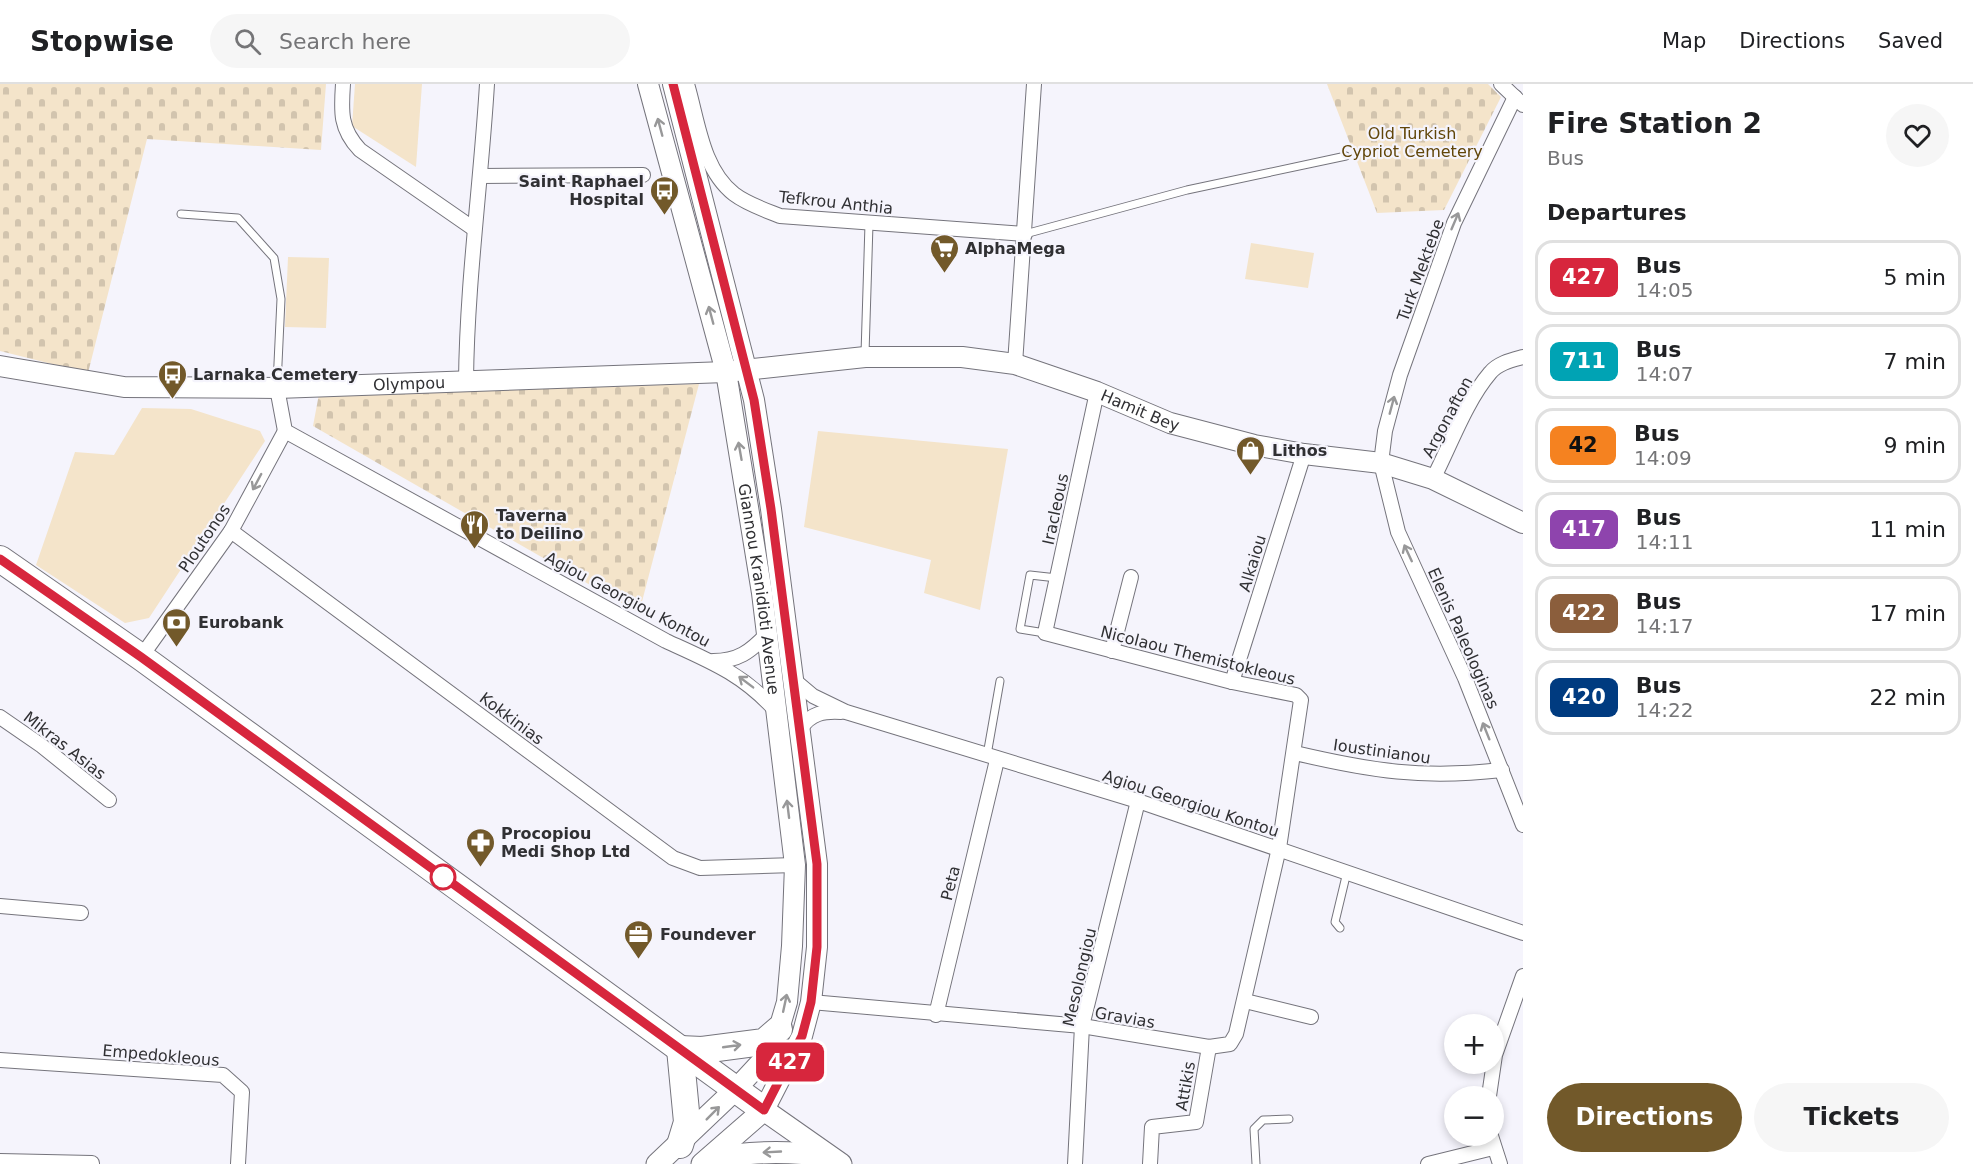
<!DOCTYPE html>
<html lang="en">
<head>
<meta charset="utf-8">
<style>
  :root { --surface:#fff; --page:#f6f6f6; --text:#202124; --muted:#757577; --line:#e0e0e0; --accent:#72592a }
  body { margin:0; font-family:"DejaVu Sans",sans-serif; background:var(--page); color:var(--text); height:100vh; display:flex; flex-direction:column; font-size:22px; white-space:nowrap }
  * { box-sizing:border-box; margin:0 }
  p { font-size:20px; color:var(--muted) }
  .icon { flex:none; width:33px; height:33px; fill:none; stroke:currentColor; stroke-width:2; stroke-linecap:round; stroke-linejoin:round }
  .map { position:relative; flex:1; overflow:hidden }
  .panel { display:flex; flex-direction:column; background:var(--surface); width:450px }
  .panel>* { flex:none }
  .badge { padding:0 12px; border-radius:9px; font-size:21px; line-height:39px }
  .controls { position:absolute; left:1444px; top:930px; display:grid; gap:12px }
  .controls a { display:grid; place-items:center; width:60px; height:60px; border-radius:50%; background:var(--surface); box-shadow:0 3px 9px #0003; font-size:30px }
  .map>.badge { position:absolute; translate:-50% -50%; box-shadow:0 0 0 3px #fff }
  h2 { padding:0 24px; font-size:22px; line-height:54px }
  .round { display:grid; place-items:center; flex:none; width:63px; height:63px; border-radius:32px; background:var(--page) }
  .head { display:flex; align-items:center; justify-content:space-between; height:102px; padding:0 24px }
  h1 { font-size:28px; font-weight:700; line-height:45px }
  .button { display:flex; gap:12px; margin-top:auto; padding:12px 24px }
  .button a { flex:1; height:69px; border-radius:36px; background:var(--accent); color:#fff; font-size:24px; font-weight:700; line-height:69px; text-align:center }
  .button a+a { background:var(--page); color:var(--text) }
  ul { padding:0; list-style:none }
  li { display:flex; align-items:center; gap:18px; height:75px; margin:0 12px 9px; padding:0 12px; border:3px solid var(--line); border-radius:18px }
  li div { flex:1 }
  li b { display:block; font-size:22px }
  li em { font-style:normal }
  li .badge { min-width:66px; font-weight:700; text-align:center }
  header { display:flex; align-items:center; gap:36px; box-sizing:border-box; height:84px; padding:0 30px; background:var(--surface); border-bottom:2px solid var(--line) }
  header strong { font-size:28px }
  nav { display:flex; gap:33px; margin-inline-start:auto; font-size:21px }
  .search { width:420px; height:54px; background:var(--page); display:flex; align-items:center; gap:15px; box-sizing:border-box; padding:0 21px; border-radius:33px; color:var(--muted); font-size:22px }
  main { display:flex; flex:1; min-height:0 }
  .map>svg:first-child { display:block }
  .cemetery { fill:url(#cemetery-stones) }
  .park { fill:#f4e4ca }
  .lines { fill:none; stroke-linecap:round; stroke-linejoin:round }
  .lane-casing { stroke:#75747c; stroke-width:9 }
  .street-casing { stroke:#75747c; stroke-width:16 }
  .secondary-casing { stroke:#75747c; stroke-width:22 }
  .primary-casing { stroke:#75747c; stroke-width:23 }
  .highway-casing { stroke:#75747c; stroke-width:28 }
  .lane { stroke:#fff; stroke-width:7 }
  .street { stroke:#fff; stroke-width:14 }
  .secondary { stroke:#fff; stroke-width:20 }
  .primary { stroke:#fff; stroke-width:21 }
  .highway { stroke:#fff; stroke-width:26 }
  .oneway { stroke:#989899 }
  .line-casing { stroke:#fff; stroke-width:14 }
  .line { stroke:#d7263d; stroke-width:9 }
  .stop-dot { fill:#fff; stroke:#d7263d; stroke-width:3 }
  .labels { text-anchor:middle; stroke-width:4.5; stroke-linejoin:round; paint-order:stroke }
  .park-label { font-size:16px; fill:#614508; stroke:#f5f4fc }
  .poi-label { font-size:16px; font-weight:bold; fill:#303033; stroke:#f5f4fc; text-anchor:start }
  .street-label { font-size:16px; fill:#303033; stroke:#f5f4fc }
</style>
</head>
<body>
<header>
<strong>Stopwise</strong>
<div class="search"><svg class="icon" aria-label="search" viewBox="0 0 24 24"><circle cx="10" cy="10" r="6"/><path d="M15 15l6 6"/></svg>Search here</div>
<nav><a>Map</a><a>Directions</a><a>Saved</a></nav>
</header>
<main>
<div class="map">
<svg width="1523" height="1080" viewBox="0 0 1523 1080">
  <defs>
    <pattern id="cemetery-stones" width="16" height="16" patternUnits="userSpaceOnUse" patternTransform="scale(1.5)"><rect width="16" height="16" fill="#f4e4ca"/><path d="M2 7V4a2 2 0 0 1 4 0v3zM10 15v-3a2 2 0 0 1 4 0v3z" fill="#d2c4ae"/></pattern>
  </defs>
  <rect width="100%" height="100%" fill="#f5f4fc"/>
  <g class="cemetery">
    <path d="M0,0h326l-5,66 -174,-11 -59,234 -88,-22z"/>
    <path d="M1327,0h161l13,13 -57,113 -67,3z"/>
    <path d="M699,300l-60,229 -326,-187 6,-32z"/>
  </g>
  <g class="park">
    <path d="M355,0h67l-6,83 -64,-41z"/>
    <path d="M1251,159l63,10 -6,35 -63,-9z"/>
    <path d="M288,173l41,1 -3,70 -41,-1z"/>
    <path d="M142,324l49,1 69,22 5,10 -116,177 -24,5 -89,-58 39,-113 39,3z"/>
    <path d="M818,347l190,18 -28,161 -56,-17 7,-33 -127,-33z"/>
  </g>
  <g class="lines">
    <defs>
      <g id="lane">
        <path d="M181,130l57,4 36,40 7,41 -4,86"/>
        <path d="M1025,150l162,-44 159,-34"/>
        <path d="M865,270l4,-130"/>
        <path d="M1045,549l-25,-4 10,-54 27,3"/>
        <path d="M987,671l13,-74"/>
        <path d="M1340,844l-5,-6 12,-50"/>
        <path d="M1256,1080l-2,-35 9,-9 26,-1"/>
      </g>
      <g id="street">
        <path d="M343,0c-2,28 -3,45 17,66l114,79"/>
        <path d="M687,0c11,37 15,85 47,110 13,10 31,16 46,22l245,18"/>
        <path d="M1501,0l22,21"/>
        <path d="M1515,13l-61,126 -54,152 -15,56 -4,32 17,69 67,146 58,147"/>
        <path d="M481,92l162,-1"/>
        <path d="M1015,280l19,-280"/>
        <path d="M466,297c1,-99 15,-198 21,-297"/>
        <path d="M277,304l8,43 381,210c44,20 77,33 110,70"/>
        <path d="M1433,395c17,-33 33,-78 57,-106 8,-10 22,-13 33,-16"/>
        <path d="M231,447l442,327 27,10 95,-3"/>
        <path d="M1112,567l19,-74"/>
        <path d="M141,573l90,-126 54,-100"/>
        <path d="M713,577c25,0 37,-9 54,-27"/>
        <path d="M794,596l19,16 33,16 292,89 385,132"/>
        <path d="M1232,598l72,-228"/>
        <path d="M0,633l42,29 67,54"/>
        <path d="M801,644c10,-15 23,-17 40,-16"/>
        <path d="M1295,669c77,18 127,26 207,17"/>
        <path d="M0,822l81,7"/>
        <path d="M1245,917l66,16"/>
        <path d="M811,918l271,24 127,21 21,-3 6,-10 43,-186 22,-148 -5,-5 -64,-13 -187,-49 52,-241"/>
        <path d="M936,931l61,-255"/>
        <path d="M0,976l223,15 19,17 -4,72"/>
        <path d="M1489,1012l6,-41 28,-79"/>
        <path d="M1491,1052l9,28"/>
        <path d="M0,1077l92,2"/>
        <path d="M1075,1080l7,-138 56,-225"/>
        <path d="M1150,1080l2,-37 44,-5 13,-75"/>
        <path d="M1428,1080l65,-16"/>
      </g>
      <g id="secondary">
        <path id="s1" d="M648,0l78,288 36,221 33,272 -3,81 -5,56 -8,27 -17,32 -26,28"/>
        <path d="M673,0l81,316 17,109 46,355v83l-6,55 -9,34 -38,74"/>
        <path id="s2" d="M0,282l124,21 153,1 449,-16 139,-15h97l53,7 82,28 73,31 84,22 50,9 77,9 52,16 90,44"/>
      </g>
      <g id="primary">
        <path d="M710,1075c39,-8 78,-8 118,-3"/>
        <path d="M657,1080l79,-75"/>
        <path d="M702,1080l62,-54 77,54"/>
      </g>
      <g id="highway">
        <path d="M0,475l141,98 623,453"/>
        <path d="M680,965l22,1 62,-8 15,-13"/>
        <path d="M680,1061l7,-23 -7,-73"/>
      </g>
    </defs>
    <use href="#lane" class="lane-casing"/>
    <use href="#street" class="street-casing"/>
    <use href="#secondary" class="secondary-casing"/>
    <use href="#primary" class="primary-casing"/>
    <use href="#highway" class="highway-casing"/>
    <use href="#lane" class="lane"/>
    <use href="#street" class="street"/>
    <use href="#secondary" class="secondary"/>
    <use href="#primary" class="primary"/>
    <use href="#highway" class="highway"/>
  </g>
  <defs><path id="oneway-shaft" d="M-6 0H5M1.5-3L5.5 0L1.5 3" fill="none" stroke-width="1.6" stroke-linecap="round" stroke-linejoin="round" transform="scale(1.5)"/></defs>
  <g class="oneway">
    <use href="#oneway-shaft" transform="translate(660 43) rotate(-105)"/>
    <use href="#oneway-shaft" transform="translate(1455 137) rotate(-67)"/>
    <use href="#oneway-shaft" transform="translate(711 231) rotate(-105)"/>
    <use href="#oneway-shaft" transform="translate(1392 321) rotate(-75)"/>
    <use href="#oneway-shaft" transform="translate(740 367) rotate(-100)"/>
    <use href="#oneway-shaft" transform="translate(257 398) rotate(118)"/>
    <use href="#oneway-shaft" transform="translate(1408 469) rotate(-115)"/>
    <use href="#oneway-shaft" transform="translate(746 598) rotate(-143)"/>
    <use href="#oneway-shaft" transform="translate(1486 647) rotate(-112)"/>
    <use href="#oneway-shaft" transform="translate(788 725) rotate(-97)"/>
    <use href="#oneway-shaft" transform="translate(785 919) rotate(-78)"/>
    <use href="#oneway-shaft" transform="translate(732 962) rotate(-8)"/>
    <use href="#oneway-shaft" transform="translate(713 1029) rotate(-45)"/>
    <use href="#oneway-shaft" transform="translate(772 1068) rotate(177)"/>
  </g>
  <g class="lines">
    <defs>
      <path id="line" d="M0,475l141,98 623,453 38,-74 9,-34 6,-55v-83l-46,-355 -17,-109 -81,-316"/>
    </defs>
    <use href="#line" class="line-casing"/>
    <use href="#line" class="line"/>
  </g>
  <defs>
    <symbol id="bus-pin" viewBox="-11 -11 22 30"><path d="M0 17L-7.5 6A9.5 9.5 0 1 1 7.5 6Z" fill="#72592a" stroke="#f5f4fc"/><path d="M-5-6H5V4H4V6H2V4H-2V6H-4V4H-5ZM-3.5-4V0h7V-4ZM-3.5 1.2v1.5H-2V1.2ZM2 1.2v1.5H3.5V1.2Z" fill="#fff"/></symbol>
    <symbol id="supermarket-pin" viewBox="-11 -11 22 30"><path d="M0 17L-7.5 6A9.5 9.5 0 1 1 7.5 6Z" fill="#72592a" stroke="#f5f4fc"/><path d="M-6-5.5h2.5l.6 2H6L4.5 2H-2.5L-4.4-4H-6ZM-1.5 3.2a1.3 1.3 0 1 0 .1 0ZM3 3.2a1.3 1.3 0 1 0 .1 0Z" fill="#fff"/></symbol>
    <symbol id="shop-pin" viewBox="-11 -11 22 30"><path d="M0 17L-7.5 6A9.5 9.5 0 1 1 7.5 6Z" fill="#72592a" stroke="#f5f4fc"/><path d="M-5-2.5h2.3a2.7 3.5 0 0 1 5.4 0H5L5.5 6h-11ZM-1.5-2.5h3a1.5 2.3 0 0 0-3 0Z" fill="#fff"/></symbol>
    <symbol id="restaurant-pin" viewBox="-11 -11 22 30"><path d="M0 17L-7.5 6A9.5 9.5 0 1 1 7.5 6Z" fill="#72592a" stroke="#f5f4fc"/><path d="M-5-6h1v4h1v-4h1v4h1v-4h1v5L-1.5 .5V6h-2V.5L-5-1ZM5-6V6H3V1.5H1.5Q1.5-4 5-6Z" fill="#fff"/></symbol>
    <symbol id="bank-pin" viewBox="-11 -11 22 30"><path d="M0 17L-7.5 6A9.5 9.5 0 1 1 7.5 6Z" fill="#72592a" stroke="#f5f4fc"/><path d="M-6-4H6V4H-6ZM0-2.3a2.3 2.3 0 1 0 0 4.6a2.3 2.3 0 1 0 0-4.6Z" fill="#fff"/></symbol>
    <symbol id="pharmacy-pin" viewBox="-11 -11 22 30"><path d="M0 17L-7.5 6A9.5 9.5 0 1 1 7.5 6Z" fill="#72592a" stroke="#f5f4fc"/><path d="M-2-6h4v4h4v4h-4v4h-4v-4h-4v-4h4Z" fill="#fff"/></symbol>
    <symbol id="office-pin" viewBox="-11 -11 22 30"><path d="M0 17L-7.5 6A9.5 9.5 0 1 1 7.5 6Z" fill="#72592a" stroke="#f5f4fc"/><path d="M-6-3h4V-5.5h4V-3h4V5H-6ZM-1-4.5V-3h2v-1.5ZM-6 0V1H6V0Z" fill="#fff"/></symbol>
  </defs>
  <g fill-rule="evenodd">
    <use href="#bus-pin" x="648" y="90" width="33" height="45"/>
    <use href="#supermarket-pin" x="928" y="148" width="33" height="45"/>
    <use href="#bus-pin" x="156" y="274" width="33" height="45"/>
    <use href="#shop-pin" x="1234" y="350" width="33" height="45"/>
    <use href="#restaurant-pin" x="458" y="424" width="33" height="45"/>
    <use href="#bank-pin" x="160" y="522" width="33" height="45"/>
    <use href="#pharmacy-pin" x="464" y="742" width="33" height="45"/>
    <use href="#office-pin" x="622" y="834" width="33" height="45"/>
  </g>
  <circle class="stop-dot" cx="443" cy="793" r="12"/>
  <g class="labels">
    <g class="park-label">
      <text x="1412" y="55">Old Turkish<tspan x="1412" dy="18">Cypriot Cemetery</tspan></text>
    </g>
    <g class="poi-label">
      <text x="644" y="103" text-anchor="end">Saint Raphael<tspan x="644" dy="18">Hospital</tspan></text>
      <text x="965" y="170">AlphaMega</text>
      <text x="193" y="296">Larnaka Cemetery</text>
      <text x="1272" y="372">Lithos</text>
      <text x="496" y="437">Taverna<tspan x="496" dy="18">to Deilino</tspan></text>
      <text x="198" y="544">Eurobank</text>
      <text x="501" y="755">Procopiou<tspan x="501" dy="18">Medi Shop Ltd</tspan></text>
      <text x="660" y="856">Foundever</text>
    </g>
    <g class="street-label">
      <text transform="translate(836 118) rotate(6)" y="6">Tefkrou Anthia</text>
      <text transform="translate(1420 186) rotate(-70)" y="6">Turk Mektebe</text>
      <text dy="6" stroke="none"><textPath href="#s2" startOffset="411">Olympou</textPath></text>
      <text dy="6" stroke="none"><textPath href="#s2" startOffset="1152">Hamit Bey</textPath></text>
      <text transform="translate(1447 333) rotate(-62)" y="6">Argonafton</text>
      <text transform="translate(1055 425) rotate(-78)" y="6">Iracleous</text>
      <text transform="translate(204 454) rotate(-56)" y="6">Ploutonos</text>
      <text transform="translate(1252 479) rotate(-73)" y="6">Alkaiou</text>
      <text dy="6" stroke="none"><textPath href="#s1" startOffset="518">Giannou Kranidioti Avenue</textPath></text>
      <text transform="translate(628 515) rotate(28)" y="6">Agiou Georgiou Kontou</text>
      <text transform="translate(1464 554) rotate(66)" y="6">Elenis Paleologinas</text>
      <text transform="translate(1198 571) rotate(14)" y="6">Nicolaou Themistokleous</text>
      <text transform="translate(512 634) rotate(37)" y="6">Kokkinias</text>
      <text transform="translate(65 661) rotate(38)" y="6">Mikras Asias</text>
      <text transform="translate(1382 667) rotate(8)" y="6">Ioustinianou</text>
      <text transform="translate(1191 719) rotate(18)" y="6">Agiou Georgiou Kontou</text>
      <text transform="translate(950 799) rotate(-76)" y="6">Peta</text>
      <text transform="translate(1079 893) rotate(-77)" y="6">Mesolongiou</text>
      <text transform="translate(1125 933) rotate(10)" y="6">Gravias</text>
      <text transform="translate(161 971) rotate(5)" y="6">Empedokleous</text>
      <text transform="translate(1185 1002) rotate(-80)" y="6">Attikis</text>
    </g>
  </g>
</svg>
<div class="controls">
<a>+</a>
<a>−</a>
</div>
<b class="badge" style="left:790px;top:978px;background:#d7263d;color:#fff">427</b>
</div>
<section class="panel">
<div class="head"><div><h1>Fire Station 2</h1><p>Bus</p></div><a class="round"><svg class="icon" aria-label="heart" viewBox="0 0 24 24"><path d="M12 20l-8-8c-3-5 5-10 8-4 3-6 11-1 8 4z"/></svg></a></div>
<h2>Departures</h2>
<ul>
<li><span class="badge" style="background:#d7263d;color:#fff">427</span><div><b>Bus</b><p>14:05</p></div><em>5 min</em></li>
<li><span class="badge" style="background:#00a3b4;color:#fff">711</span><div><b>Bus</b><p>14:07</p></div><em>7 min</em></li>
<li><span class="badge" style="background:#f58220;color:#111">42</span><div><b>Bus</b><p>14:09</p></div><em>9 min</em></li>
<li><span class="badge" style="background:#8e44ad;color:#fff">417</span><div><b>Bus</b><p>14:11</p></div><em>11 min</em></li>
<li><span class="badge" style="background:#8b5e3c;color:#fff">422</span><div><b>Bus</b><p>14:17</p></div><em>17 min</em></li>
<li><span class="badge" style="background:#003b80;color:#fff">420</span><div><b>Bus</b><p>14:22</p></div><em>22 min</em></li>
</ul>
<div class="button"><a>Directions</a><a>Tickets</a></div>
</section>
</main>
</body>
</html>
